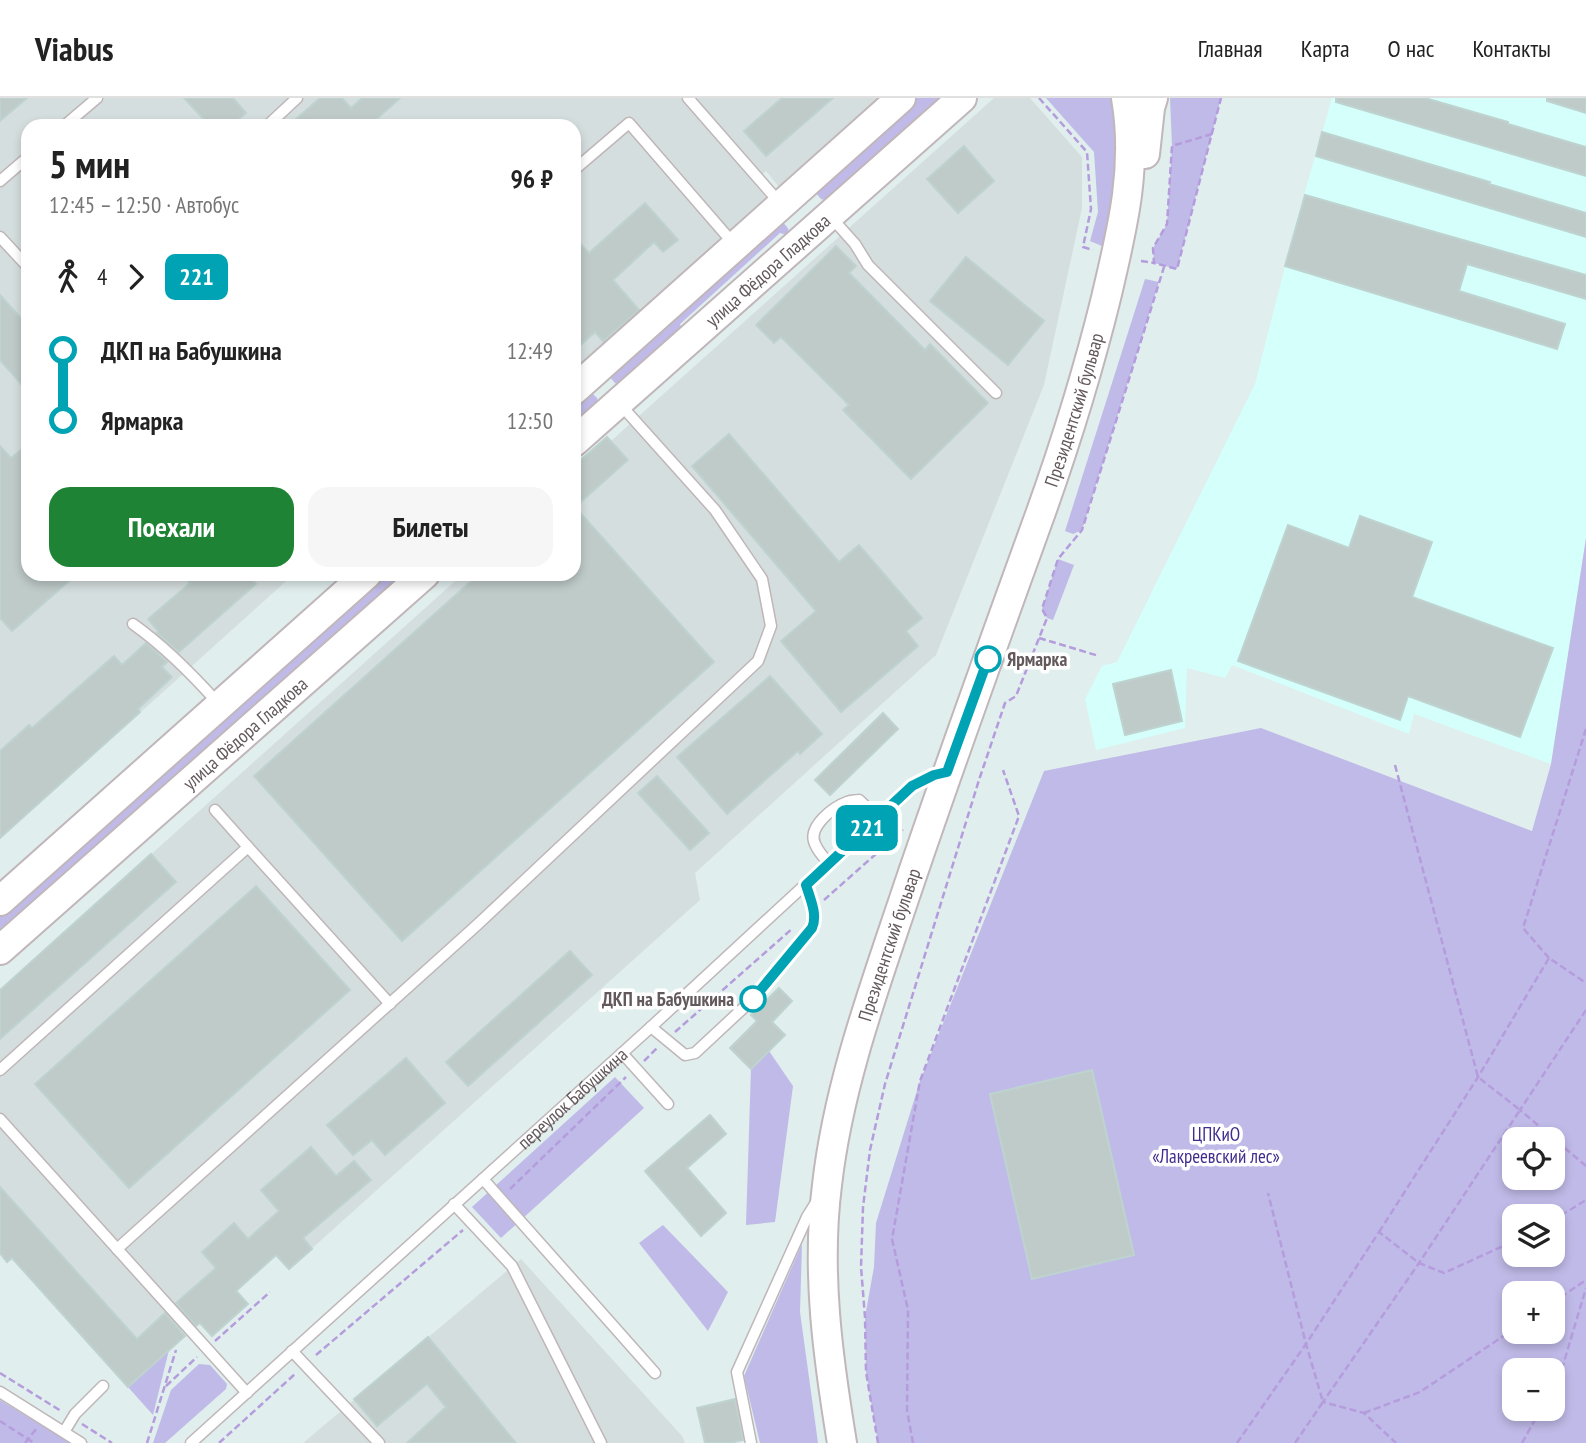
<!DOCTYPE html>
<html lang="ru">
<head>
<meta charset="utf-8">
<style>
  :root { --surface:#fff; --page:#f6f6f6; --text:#222; --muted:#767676; --line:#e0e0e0; --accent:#1e8335 }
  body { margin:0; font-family:"PT Sans Narrow",sans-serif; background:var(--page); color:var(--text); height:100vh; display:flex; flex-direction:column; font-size:26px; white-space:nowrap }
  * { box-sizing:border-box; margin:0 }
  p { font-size:23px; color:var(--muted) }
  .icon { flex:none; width:38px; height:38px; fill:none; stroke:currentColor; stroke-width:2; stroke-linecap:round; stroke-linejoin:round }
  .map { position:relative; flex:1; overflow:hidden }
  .drawer { position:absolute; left:21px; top:21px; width:560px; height:462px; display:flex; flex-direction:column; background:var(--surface); border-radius:21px; box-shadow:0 4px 10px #0003 }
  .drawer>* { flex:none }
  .badge { padding:0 14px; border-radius:10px; font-size:24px; line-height:46px }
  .tools { position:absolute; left:1502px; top:1029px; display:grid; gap:14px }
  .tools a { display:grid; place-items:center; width:63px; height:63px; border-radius:14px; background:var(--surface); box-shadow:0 4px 10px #0003; font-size:35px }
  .map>.badge { position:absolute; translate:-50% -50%; box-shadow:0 0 0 4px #fff }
  .legs { display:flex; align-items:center; gap:10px; height:77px; padding:0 28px; font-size:23px }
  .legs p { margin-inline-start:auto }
  .headline { display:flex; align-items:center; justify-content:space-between; height:119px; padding:0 28px }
  h1 { font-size:38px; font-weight:600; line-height:52px }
  .primary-button { display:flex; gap:14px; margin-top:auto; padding:14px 28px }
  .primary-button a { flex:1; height:80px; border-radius:21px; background:var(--accent); color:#fff; font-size:28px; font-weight:600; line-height:80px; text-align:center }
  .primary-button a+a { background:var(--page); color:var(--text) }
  ul { padding:0 28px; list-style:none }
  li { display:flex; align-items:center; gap:24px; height:70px; font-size:26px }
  li i { display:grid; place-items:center; width:10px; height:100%; margin:0 9px; background:currentColor }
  li i::after { content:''; width:18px; height:18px; margin:-9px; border:5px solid; border-radius:50%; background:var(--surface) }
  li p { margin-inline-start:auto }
  li:first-child i { background:linear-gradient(#0000 50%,currentColor 0) }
  li:last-child i { background:linear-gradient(currentColor 50%,#0000 0) }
  header { display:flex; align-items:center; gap:42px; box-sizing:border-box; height:98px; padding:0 35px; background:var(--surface); border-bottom:2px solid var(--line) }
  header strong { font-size:33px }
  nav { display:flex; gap:38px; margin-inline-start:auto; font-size:24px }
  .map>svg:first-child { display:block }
  .commercial { fill:#d4fffb }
  .industrial { fill:#d5dede }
  .green { fill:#c0bae8; fill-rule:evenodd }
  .building { fill:#bfcbc9; stroke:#bed3d0; stroke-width:2 }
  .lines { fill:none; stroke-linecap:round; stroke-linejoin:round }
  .lane-casing { stroke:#bfb6b8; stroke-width:13 }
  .secondary-casing { stroke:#c1b6b9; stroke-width:32 }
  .path { stroke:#b59cdc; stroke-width:2.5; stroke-dasharray:7 3.5; stroke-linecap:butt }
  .lane { stroke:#fff; stroke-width:10 }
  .secondary { stroke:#fff; stroke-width:28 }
  .line-1-casing { stroke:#fff; stroke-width:16 }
  .line-1 { stroke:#00a3b4; stroke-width:10 }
  .stop-1-dot { fill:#fff; stroke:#00a3b4; stroke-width:3.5 }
  .labels { text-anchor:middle; stroke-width:7; stroke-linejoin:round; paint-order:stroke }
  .street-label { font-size:19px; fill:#63595c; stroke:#fff }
  .stop-label { font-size:19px; font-weight:bold; fill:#63595c; stroke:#fff; text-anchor:start }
  .park-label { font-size:19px; fill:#402e8e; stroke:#fff }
</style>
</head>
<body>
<header>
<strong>Viabus</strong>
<nav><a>Главная</a><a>Карта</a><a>О нас</a><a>Контакты</a></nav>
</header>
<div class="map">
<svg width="1586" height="1345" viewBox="0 0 1586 1345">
  <rect width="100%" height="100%" fill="#e0eeed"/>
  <path class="commercial" d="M1332,0h254v440l-35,226 -137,-50 -5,20 -177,-69 -7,13 -38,-10 -2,60 -89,22 -11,-51 17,-33 15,-4 138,-278 42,-165z"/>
  <g class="industrial">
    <path d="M0,0h881l-102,89 -13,-16 -13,11 15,18 -194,171v-245h-546v448h266l-294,265z"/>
    <path d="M994,0h36l52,59v51l-38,177 -108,270 -241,218 5,27 -411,369 -13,-13 -39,34 11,14 -36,32 -18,-19 -17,15 6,6 -55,49 -116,-129 -5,4 -7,-9v-263l463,-416h111v-100z"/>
    <path d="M521,1161l161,177 3,7h-382z"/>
  </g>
  <g class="green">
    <path d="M909,0h34l-115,103 -7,-2 -6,-7z"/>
    <path d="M1046,0h71l8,33 -16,118 -19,-8 8,-29 -4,-60z"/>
    <path d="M1170,0h51l-44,171 -23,-6 -1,-15 14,-24 5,-78z"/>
    <path d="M778,121c7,5 11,8 12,17l-10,-3 -100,91 4,11 -62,51 -7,-3 -6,-7z"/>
    <path d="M1145,181l14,3 -77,248 -9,4 -8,-3z"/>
    <path d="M590,293l7,7 2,7 -25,27v-38z"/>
    <path d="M1586,440v905h-708l-12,-71 -1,-55 9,-50 2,-44 44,-142 124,-310 217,-43 271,103 19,-67zM1514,1041h38v39h-38zM1514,1118h38v39h-38zM1514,1195h38v39h-38zM1514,1272h38v39h-38z"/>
    <path d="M1058,461l16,6 -21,55 -6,-2 -5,-9z"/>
    <path d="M373,476h40l-413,365v-31z"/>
    <path d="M769,953l24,35 -18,136 -29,3 5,-156z"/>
    <path d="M615,979l29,31 -143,130 -29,-31z"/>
    <path d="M663,1127l65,67 -20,39 -69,-88z"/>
    <path d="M802,1146l-2,68 18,131h-58l-16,-67z"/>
    <path d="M169,1252l-16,65 -25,-28z"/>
    <path d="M199,1266l11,1 17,19 -1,5 -61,54h-12l18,-53z"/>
    <path d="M0,1302l71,43h-71z"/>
  </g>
  <g class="building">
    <path d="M0,0h27l-27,23z"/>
    <path d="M184,0h49l13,15 -15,13h-21z"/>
    <path d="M320,0h22l9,10 11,-10h38l-31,28h-81z"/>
    <path d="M782,0h51l-67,58 -22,-25z"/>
    <path d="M1336,0h89l83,24v2l78,23v29l-250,-74z"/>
    <path d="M1547,0h39v15l-39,-12z"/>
    <path d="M1322,34l168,50 -1,2 97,29v24l-270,-81z"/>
    <path d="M964,48l30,35 -36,32 -31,-34z"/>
    <path d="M1305,97l281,80v24l-119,-35 -8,27 106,33 -8,25 -272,-83z"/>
    <path d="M645,105l33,37 -15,12 -9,-10 -41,38 26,30 -36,31 -8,-9 -21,19v-114l15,16z"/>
    <path d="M836,148l20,20 -7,7 76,77 5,-6 58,59 -77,76 -68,-69 6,-5 -68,-68 -7,6 -18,-18z"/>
    <path d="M966,159l78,64 -36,44 -78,-64z"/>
    <path d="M0,197l28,31v66l-28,-32z"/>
    <path d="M729,336l110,128 20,-17 63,73 -16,13 12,15 -77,66 -60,-71 35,-30 -124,-145z"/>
    <path d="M607,339l21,23 -53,47 139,155 -312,279 -148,-165 225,-202h95v-108z"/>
    <path d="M28,346v130h49l-65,57 -12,-13v-172l11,12z"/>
    <path d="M1360,418l72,26 -20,55 141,51 -33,89 -112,-41 -8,24 -162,-59 50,-136 61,23z"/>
    <path d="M182,476h65l9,10 -77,68 -22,-19 1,-2 -10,-12 42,-36z"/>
    <path d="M146,545l21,19 -5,5 10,10 -34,32 2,3 -140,126v-87l29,-26 3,3 82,-72 8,9z"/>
    <path d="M1171,572l11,51 -57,14 -12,-51z"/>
    <path d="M770,578l52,58 -22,20 -2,-3 -71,63 -50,-57z"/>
    <path d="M883,615l15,16 -68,66 -15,-15z"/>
    <path d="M657,678l52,57 -19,17 -52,-57z"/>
    <path d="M151,756l25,28 -176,157v-49z"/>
    <path d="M256,788l94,104 -221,198 -94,-104z"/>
    <path d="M570,853l22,24 -124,111 -22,-24z"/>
    <path d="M779,890l13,13 -20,21 13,13 -34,34 -21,-21 27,-27 -6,-6z"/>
    <path d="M406,960l39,45 -60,52 -13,-15 -19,15 -26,-30z"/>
    <path d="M1092,972l42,185 -102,24 -42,-185z"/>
    <path d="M710,1017l16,19 -39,34 39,45 -25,23 -56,-65z"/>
    <path d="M311,1049l25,29 18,-15 17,19 -68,58 9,11 -23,20 -13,-14 -40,36 12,13 -36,32 -12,-13 -4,3 -20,-23 40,-35 -14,-16 32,-29 14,16 31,-28 -18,-21z"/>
    <path d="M0,1089l137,152 28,-26 20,23 -57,51 -116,-129 -5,4 -7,-9z"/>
    <path d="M428,1239l31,37 57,69h-109l39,-36 -19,-23 -50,42 -23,-27z"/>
    <path d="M735,1301l8,41 -13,3h-25l-8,-35z"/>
  </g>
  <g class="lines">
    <defs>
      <g id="lane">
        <path d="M688,0l91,104"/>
        <path d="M64,28l33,-28"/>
        <path d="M267,28l30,-28"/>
        <path d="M574,72l55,-47 104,120"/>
        <path d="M0,83l28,-24"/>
        <path d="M830,118l25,28 13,21 128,128"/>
        <path d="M0,139l28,30"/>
        <path d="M133,526c31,22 58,49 84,78"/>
        <path d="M215,712l33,37"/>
        <path d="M829,765c-5,-5 -11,-12 -14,-19 -8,-17 18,-37 32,-42 4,-2 7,-1 12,-2l19,18"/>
        <path d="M651,929l34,28 10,-2 58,-54 59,-71c6,-13 -2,-30 -6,-43"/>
        <path d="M622,955l46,51"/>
        <path d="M0,972l248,-223 142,157"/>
        <path d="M0,1021l247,274"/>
        <path d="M483,1081l172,194"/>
        <path d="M454,1106l58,62 89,177"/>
        <path d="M117,1151l360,-324 281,-264 13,-35 -9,-47 -47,-69 -96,-107"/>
        <path d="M292,1253l87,92"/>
        <path d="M0,1294l81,51"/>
        <path d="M64,1334l11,-18 28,-28"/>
        <path id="s1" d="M191,1345l460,-416 261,-241 11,-6 20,-7"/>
        <path d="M751,1345l-14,-71 70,-155 10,-16"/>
      </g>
      <g id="secondary">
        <path d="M1145,56l5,-46 3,-10"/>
        <path d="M574,292l327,-292"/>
        <path id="s2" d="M574,344l388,-344"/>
        <path d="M0,803l367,-327"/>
        <path id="s3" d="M0,852l425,-376"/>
        <path id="s4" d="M842,1345c-14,-85 -26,-171 -15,-258 11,-97 45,-191 76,-283 44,-131 91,-260 138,-390 25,-70 47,-141 65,-214 16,-68 32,-130 20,-200"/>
      </g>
    </defs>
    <use href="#lane" class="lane-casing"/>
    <use href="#secondary" class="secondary-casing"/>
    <g class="path">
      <path d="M1039,0l48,54 4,57 -8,38 10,3"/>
      <path d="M1212,36l-40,12 -5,78 -14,24 1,15 23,6 44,-171"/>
      <path d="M1141,163l13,2"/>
      <path d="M1039,540l60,18"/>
      <path d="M1395,667l83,312 42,33 -101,153 -96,139 41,11 32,30"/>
      <path d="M824,802l79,-70"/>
      <path d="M1549,860l-26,-30 63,-199"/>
      <path d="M1586,912l-66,100 66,56"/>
      <path d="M675,934l118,-104"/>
      <path d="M644,963l13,-13"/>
      <path d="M510,1091l116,-112"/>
      <path d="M1552,1123l34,-21"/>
      <path d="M1379,1134l99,-155 71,-119 37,25"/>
      <path d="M1552,1205l34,-23"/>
      <path d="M215,1243l55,-49"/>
      <path d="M316,1257l147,-125"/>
      <path d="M0,1275l61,38"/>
      <path d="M166,1288l31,-29"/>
      <path d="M1552,1290l9,-16 25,-84"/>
      <path d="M1364,1315l56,-21 94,-63"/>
      <path d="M0,1323l34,22"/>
      <path d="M82,1326l30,19"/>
      <path d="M25,1345l12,-15"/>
      <path d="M147,1345l29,-93"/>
      <path d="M219,1345l76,-69"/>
      <path d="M878,1345l-12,-71 -1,-55 -4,-50 2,-60 7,-57 15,-66 94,-304 26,-77 11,-7 31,-78 -5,-9 16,-50 24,-29 82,-263"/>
      <path d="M913,1345l-6,-33 1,-100 -16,-71 28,-158 99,-265 -16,-46"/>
      <path d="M1237,1345l69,-99 -38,-151"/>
      <path d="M1295,1345l28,-41 -17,-58 73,-112 40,31 25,10 70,-32"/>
      <path d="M1522,1345l19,-34"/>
    </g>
    <use href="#lane" class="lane"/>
    <use href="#secondary" class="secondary"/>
  </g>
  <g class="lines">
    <defs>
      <path id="line-1" d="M753,901l59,-71c6,-13 -2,-30 -6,-43l106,-99 22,-11 13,-3 41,-113"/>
    </defs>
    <use href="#line-1" class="line-1-casing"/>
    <use href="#line-1" class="line-1"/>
  </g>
  <g class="stop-1-dot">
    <circle cx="988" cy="561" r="12"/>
    <circle cx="753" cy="901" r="12"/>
  </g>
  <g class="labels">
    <g class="street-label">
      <text dy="7" stroke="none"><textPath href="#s2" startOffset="259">улица Фёдора Гладкова</textPath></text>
      <text dy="7" stroke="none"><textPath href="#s4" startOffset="1074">Президентский бульвар</textPath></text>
      <text dy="7" stroke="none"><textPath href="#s3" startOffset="327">улица Фёдора Гладкова</textPath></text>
      <text dy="7" stroke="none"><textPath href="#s4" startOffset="508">Президентский бульвар</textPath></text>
      <text dy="7" stroke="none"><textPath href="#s1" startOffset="514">переулок Бабушкина</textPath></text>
    </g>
    <g class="stop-label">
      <text x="1007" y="568">Ярмарка</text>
      <text x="734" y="908" text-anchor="end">ДКП на Бабушкина</text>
    </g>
    <g class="park-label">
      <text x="1216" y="1043">ЦПКиО<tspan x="1216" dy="22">«Лакреевский лес»</tspan></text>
    </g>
  </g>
</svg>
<div class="tools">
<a><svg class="icon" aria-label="locate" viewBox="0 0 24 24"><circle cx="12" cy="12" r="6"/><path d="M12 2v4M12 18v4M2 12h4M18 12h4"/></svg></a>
<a><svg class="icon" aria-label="layers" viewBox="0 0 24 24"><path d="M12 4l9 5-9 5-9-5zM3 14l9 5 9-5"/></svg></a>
<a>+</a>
<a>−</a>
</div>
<b class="badge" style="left:867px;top:730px;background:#00a3b4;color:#fff">221</b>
<section class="drawer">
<div class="headline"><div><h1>5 мин</h1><p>12:45 – 12:50 · Автобус</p></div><b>96 ₽</b></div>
<div class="legs"><svg class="icon" aria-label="walk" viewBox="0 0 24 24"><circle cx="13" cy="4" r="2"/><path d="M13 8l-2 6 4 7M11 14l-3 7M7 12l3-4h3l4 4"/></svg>4<svg class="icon" aria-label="forward" viewBox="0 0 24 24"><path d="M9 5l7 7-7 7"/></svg><b class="badge" style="background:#00a3b4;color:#fff">221</b></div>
<ul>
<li><i style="color:#00a3b4"></i><b>ДКП на Бабушкина</b><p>12:49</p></li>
<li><i style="color:#00a3b4"></i><b>Ярмарка</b><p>12:50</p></li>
</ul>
<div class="primary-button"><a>Поехали</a><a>Билеты</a></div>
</section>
</div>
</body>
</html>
